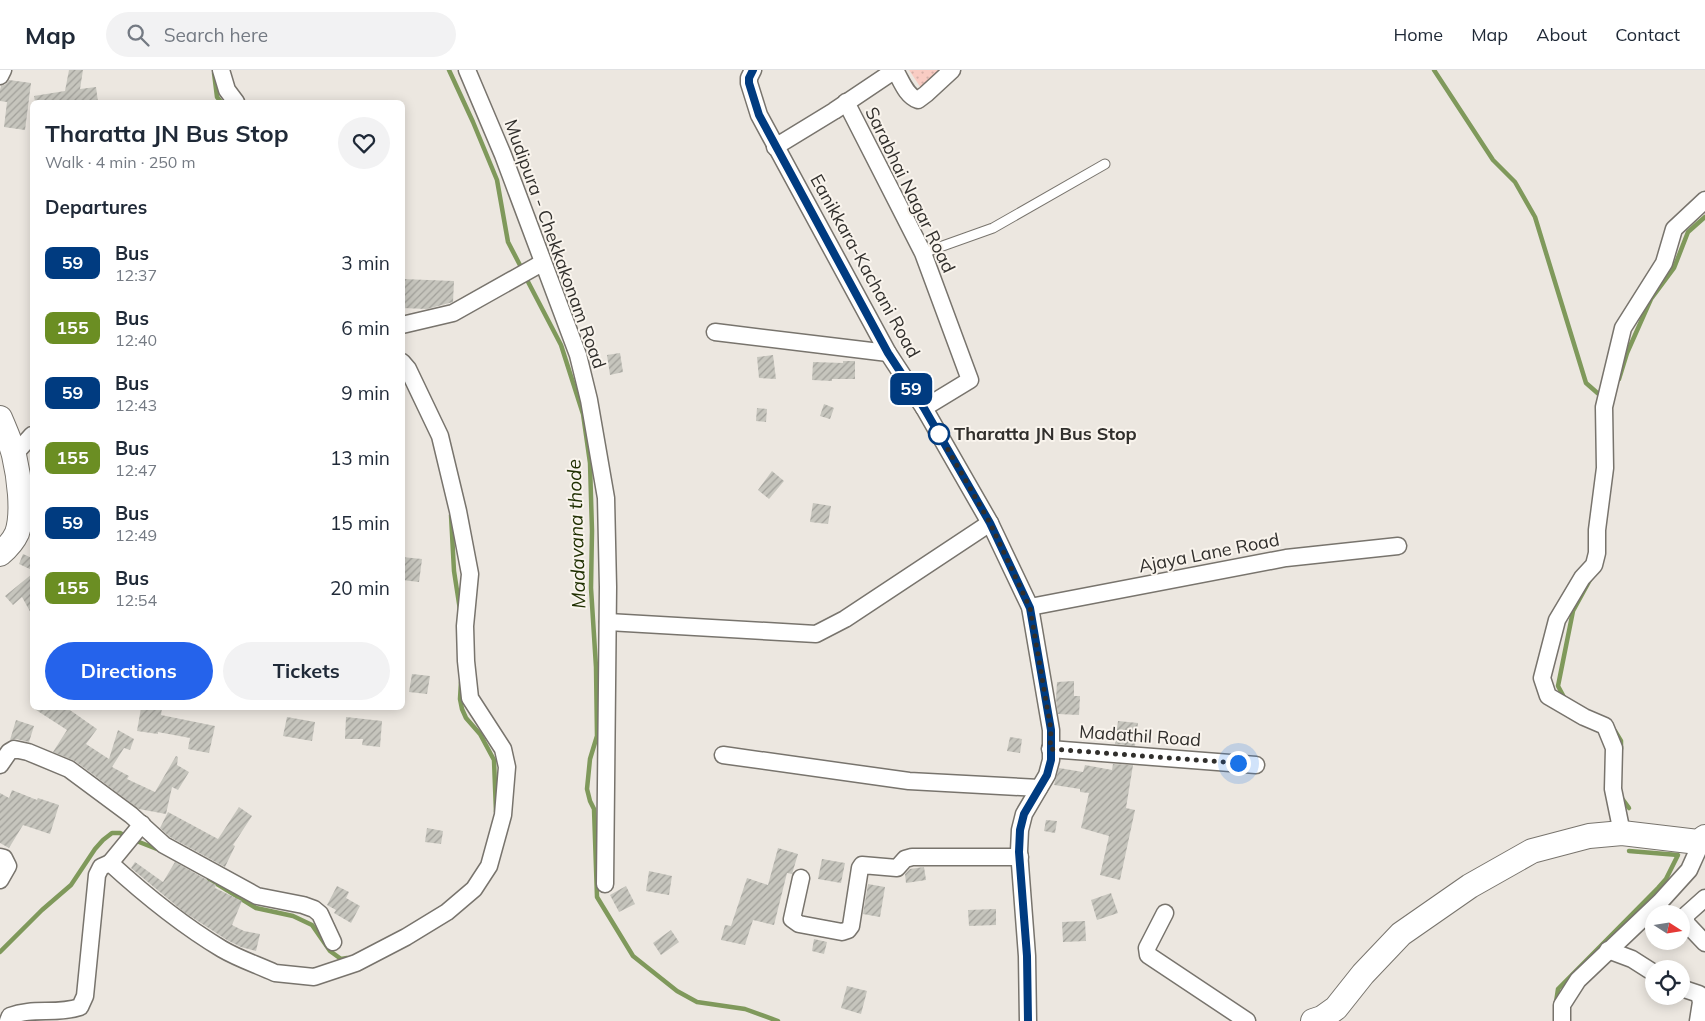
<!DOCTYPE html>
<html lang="en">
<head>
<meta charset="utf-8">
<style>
  :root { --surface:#fff; --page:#f2f2f3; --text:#1f2937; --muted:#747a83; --line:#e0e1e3; --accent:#2563eb }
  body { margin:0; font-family:Mulish,sans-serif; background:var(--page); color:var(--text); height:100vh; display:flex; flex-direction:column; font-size:19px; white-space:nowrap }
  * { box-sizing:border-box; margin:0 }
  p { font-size:16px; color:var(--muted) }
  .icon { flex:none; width:28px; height:28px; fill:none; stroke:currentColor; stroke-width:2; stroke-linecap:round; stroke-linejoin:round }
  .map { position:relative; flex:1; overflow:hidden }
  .panel { position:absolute; left:30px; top:30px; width:375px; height:610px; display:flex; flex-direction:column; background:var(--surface); border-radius:8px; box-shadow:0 2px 12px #0003 }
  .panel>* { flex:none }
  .badge { padding:0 10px; border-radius:8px; font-size:18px; line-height:32px }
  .needle { width:32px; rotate:102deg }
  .controls { position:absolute; left:1645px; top:835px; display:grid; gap:10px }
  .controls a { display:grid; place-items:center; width:45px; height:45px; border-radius:50%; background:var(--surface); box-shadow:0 2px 12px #0003; font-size:25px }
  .you { position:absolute; width:25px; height:25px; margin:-12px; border:4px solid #fff; border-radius:50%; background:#1a73e8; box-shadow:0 0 0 8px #1a73e833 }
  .map>.badge { position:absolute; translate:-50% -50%; box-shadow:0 0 0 2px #fff }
  h2 { padding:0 15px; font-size:19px; line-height:45px }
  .round { display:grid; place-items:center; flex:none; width:52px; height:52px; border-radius:26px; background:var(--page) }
  .summary { display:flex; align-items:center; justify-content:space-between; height:85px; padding:0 15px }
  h1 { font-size:24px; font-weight:700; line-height:38px }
  .button { display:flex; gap:10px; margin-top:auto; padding:10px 15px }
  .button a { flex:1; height:58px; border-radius:30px; background:var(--accent); color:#fff; font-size:20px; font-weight:700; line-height:58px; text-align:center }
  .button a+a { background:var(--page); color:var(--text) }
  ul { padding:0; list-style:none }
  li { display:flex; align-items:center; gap:15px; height:65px; padding:0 15px }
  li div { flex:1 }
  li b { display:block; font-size:19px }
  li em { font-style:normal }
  li .badge { min-width:55px; font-weight:700; text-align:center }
  header { display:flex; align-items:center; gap:30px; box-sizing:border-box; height:70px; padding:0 25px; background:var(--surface); border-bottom:1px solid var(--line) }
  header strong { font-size:24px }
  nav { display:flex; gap:28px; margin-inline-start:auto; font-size:18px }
  .search { width:350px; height:45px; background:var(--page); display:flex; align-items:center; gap:12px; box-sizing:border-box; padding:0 18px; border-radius:28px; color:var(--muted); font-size:19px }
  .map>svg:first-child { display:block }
  .park { fill:url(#park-dots) }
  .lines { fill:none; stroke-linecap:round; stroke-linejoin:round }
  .stream { stroke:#7f995b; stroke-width:4.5 }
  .building { fill:url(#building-hatch) }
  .lane-casing { stroke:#78746d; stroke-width:11 }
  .street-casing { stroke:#78746d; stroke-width:19 }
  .secondary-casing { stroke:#78746d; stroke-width:26 }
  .lane { stroke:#fff; stroke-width:9 }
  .street { stroke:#fff; stroke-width:16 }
  .secondary { stroke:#fff; stroke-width:24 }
  .line-casing { stroke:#fff; stroke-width:11 }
  .line { stroke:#003b80; stroke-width:8 }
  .walk { stroke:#312f2c; stroke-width:5; stroke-dasharray:0 9 }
  .stop-dot { fill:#fff; stroke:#003b80; stroke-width:2.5 }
  .labels { text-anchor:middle; stroke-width:4; stroke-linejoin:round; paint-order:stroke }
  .street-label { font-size:18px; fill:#312f2c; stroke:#f9f4ed }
  .stop-label { font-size:18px; font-weight:bold; fill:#312f2c; stroke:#f9f4ed; text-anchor:start }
  .water-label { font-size:19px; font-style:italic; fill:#1f2f00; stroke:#f9f4ed }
</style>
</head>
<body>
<header>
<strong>Map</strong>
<div class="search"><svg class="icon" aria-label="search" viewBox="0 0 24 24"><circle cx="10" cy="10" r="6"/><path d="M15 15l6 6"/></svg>Search here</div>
<nav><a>Home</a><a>Map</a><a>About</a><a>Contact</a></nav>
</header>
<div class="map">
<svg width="1705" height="951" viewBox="0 0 1705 951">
  <defs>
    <pattern id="park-dots" width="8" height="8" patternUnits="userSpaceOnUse" patternTransform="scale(1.25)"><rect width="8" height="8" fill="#f9ccc3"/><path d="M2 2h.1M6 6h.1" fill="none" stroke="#d6b0a8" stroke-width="1.8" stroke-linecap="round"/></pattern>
    <pattern id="building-hatch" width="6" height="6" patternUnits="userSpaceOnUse" patternTransform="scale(1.25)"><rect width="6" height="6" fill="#c6c5bd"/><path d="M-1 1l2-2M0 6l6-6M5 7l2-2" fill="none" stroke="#a1a09a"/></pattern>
  </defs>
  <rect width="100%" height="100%" fill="#ece7e0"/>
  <path class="park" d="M909,0h35l-23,18z"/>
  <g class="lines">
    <g class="stream">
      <path d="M449,0l24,52 24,58 11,62 14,27"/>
      <path d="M1434,0l59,90 22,22 20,35 51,166 16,14"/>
      <path d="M214,3l3,24 4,5"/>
      <path d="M525,206l36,69 22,69 7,49 2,68 -1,57 5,79 1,69 -7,23 -3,30 3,12 4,8 3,88 36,59 44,35 20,11 48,7 33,12"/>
      <path d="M1619,309l8,-26 24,-54 23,-31 14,-36 17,-15"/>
      <path d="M451,445l3,56 6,39"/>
      <path d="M461,612l-1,17 2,10 4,9 14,16 14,26 2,52"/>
      <path d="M1565,629l-7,-13 15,-75 18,-33"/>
      <path d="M1615,661l6,10v8"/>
      <path d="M1621,727l8,11"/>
      <path d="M134,770l28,11"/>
      <path d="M209,809l47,29 37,8 19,9 18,26 11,8 6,-1"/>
      <path d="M0,882l42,-42 29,-25 24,-36 8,-9 9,-7h8l7,4"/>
      <path d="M1556,932l2,-13 100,-101 8,-9 12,-24 -49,-4"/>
    </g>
  </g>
  <g class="building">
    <path d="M69,0h14l-3,19 16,-2 2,15h-63l-1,-6 31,-5z"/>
    <path d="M9,10l22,3 -6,47 -21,-3 3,-25 -7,-1v-11l1,-4 5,-2z"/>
    <path d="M402,209l52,2 -1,21 -26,7 -25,-1z"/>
    <path d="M620,283l3,19 -13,3 -3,-20z"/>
    <path d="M773,285l3,24 -17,-1 -2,-21z"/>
    <path d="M843,291h12v18h-23v2l-20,-1 1,-18 30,1z"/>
    <path d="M824,334l10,4 -4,11 -10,-3z"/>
    <path d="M757,338l10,1 -1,13 -10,-1z"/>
    <path d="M772,401l12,10 -15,18 -11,-9z"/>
    <path d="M813,433l18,3 -3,18 -18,-2z"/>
    <path d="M23,484l9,4v12l-13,-6z"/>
    <path d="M402,487l20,2 -3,23 -17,-2z"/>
    <path d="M32,504v41l-10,-18 -9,8 -8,-9z"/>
    <path d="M412,604l18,2 -3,18 -18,-2z"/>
    <path d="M1074,611v15h6l-1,19 -21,-1 -2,-15 1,-17z"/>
    <path d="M33,638h34l30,21 -11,15 23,15 9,-29 16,9 -4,11 -6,-2 -12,19 17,9 -2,3 28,13 21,-36 2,1 -1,8 12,7 -11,18 -6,-3 -6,27 -27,-5 -64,-48 -22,-9 14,-22z"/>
    <path d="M141,638h21l-1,7 54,11 -6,27 -21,-4 2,-11 -32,-6v2l-21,-3z"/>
    <path d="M287,647l28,5 -3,19 -29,-5z"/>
    <path d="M346,647l36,4 -2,26 -18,-2 1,-6h-18z"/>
    <path d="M16,650l18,6 -5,16 -13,-3 -6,1z"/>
    <path d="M1118,651l20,2 -3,23 -20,-2z"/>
    <path d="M1010,667l12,2 -2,14 -13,-2z"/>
    <path d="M1113,694l20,1 -7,43 9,2 -15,70 -20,-5 9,-39 -28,-8 8,-35 -9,-1v-3l-26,-4 5,-17 24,4 2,-7 27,5z"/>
    <path d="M12,720l25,10 1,-2 21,7 -9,29 -27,-9 -14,23 -9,-5v-50l9,5z"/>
    <path d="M239,737l13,9 -19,29 2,1 -10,21 -55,-30 -10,-9 8,-16 50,27z"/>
    <path d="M1046,750l11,1 -2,12 -11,-2z"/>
    <path d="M427,758l16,3 -2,13 -16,-2z"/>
    <path d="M778,778l20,6 -6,20 -5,-1 -13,52 -21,-5 -8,25 -24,-5 4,-15 6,1 16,-48 21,7z"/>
    <path d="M822,789l23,4 -4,20 -23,-4z"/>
    <path d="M135,792l28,20 12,-20 41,23 -1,3 27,13 -10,24 12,6 16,3 -4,17 -15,-4 -14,-7 -43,-28 -53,-44z"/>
    <path d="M924,797l2,13 -20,3 -1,-9 5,-5z"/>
    <path d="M649,801l23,5 -3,19 -23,-4z"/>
    <path d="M868,814l17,3 -5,30 -17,-3z"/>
    <path d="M337,816l12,6 -3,6 14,8 -9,17 -17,-10 2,-3 -9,-5z"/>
    <path d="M626,816l9,18 -16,8 -9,-17z"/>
    <path d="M1111,823l7,20 -21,7 -6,-20z"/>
    <path d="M996,839v16l-27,1 -1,-16z"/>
    <path d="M1085,851l1,20 -23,1 -1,-20z"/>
    <path d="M671,860l8,12 -18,13 -8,-12z"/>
    <path d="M814,869l13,3 -3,12 -12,-3z"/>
    <path d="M847,916l20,5 -6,23 -20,-6z"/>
  </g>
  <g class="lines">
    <defs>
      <path id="lane" d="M923,183l70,-25 112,-64"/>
      <g id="street">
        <path d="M221,0l6,20 9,12"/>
        <path d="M467,0l36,85 75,200 11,45 17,98 2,89 -3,297"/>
        <path d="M753,0l-4,8v5l10,32 129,238 36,55 66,115 40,84 21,123v30l-4,15 -23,39 -4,16 -1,21 8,105 1,65"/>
        <path d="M895,0c6,10 11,26 23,30l8,-6 26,-24"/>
        <path d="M0,6l3,-6"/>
        <path d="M846,32l77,151 47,127 -46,28"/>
        <path d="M775,77l59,-36 61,-41"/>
        <path d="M402,255l51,-12 89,-50"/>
        <path d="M715,262l173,21"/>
        <path d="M14,385l18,-20"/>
        <path d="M1030,537l256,-49 112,-12"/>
        <path d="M608,552l208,12 29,-15 145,-96"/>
        <path d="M1050,679l206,16"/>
        <path d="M723,685l186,26 130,7"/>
        <path d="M0,695l9,-13 5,-3 14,3 41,17 62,46 33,30 93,51 46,9 11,4 6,5 13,28"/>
        <path d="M142,754l-32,39c35,32 72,62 112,86 17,10 36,16 53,24l39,4 42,-14 50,-26 41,-25 27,-23 15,-23 14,-51 4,-48 -4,-18 -33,-51 -4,-37 -1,-35 5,-52 -12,-63 -18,-75 -32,-67 -6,-7"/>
        <path d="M1622,763l-9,-44 1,-41 -9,-22 -21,-9 -36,-21 -6,-18 15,-58 25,-42 12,-13 3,-12v-23l8,-62 -1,-61 19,-79 41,-65 10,-34 31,-29"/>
        <path d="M0,787l4,1 4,8 -8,14"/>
        <path d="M801,808l-9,41 7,5 43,8 6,-2 3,-4 9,-58 2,-3 35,3 8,-9 7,-2h108"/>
        <path d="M1705,828l-19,17v8l19,20"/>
        <path d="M1165,843l-18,35 1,7 99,66"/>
        <path d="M1608,880l24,9 22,14"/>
        <path d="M1681,918l18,6 2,8 -3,19"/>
        <path d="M8,951l2,-5c23,-9 46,-1 70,-9l5,-11 12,-121 4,-8 9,-4"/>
        <path d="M1562,951v-16l16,-25 82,-78 29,-32 9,-20v-8"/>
      </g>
      <g id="secondary">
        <path d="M0,348c5,12 11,25 14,37 5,21 10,58 3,78 -4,9 -10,15 -17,21"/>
        <path d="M1313,951l9,-3 14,-10 27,-34 38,-40 69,-48 62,-35 57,-15 33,-3 76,9 7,-5"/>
      </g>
    </defs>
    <use href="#lane" class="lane-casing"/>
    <use href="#street" class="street-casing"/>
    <use href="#secondary" class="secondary-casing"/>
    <use href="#lane" class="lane"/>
    <use href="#street" class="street"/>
    <use href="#secondary" class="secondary"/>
  </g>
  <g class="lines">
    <defs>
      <path id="line" d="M753,0l-4,8v5l10,32 129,238 36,55 66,115 40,85 21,122v30l-4,15 -23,39 -4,16 -1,22 8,104 1,65"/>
    </defs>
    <use href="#line" class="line-casing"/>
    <use href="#line" class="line"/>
    <path class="walk" d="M939,364l51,89 40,85 21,122 -1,19 188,14"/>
  </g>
  <circle class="stop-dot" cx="939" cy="364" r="10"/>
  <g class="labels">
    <g class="street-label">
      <text transform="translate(910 120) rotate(64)" y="6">Sarabhai Nagar Road</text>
      <text transform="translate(555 174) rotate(70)" y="6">Mudipura - Chekkakonam Road</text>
      <text transform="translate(865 196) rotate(61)" y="6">Eanikkara-Kachani Road</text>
      <text transform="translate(1209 483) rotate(-11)" y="6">Ajaya Lane Road</text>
      <text transform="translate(1140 666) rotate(4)" y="6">Madathil Road</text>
    </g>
    <g class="stop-label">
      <text x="954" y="370">Tharatta JN Bus Stop</text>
    </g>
    <g class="water-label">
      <text transform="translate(576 464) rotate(-92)" y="7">Madavana thode</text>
    </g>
  </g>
</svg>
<div class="controls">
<a><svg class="needle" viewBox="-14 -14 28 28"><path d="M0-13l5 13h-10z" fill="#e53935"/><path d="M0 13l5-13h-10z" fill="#747a83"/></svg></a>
<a><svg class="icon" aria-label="locate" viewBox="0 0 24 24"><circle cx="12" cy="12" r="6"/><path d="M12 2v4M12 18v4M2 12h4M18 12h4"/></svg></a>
</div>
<div class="you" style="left:1238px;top:693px"></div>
<b class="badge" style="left:911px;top:319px;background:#003b80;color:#fff">59</b>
<section class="panel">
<div class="summary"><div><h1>Tharatta JN Bus Stop</h1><p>Walk · 4 min · 250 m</p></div><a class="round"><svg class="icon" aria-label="heart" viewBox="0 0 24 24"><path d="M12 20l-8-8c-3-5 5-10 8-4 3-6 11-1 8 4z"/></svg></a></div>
<h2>Departures</h2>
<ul>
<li><span class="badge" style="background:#003b80;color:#fff">59</span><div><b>Bus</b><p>12:37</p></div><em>3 min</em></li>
<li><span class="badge" style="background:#6b8e23;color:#fff">155</span><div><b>Bus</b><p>12:40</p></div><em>6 min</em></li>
<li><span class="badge" style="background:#003b80;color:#fff">59</span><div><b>Bus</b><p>12:43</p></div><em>9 min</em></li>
<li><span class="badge" style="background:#6b8e23;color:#fff">155</span><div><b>Bus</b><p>12:47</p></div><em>13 min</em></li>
<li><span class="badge" style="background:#003b80;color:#fff">59</span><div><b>Bus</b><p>12:49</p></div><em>15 min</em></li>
<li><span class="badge" style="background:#6b8e23;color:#fff">155</span><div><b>Bus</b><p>12:54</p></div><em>20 min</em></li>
</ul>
<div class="button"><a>Directions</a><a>Tickets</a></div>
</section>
</div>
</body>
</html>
